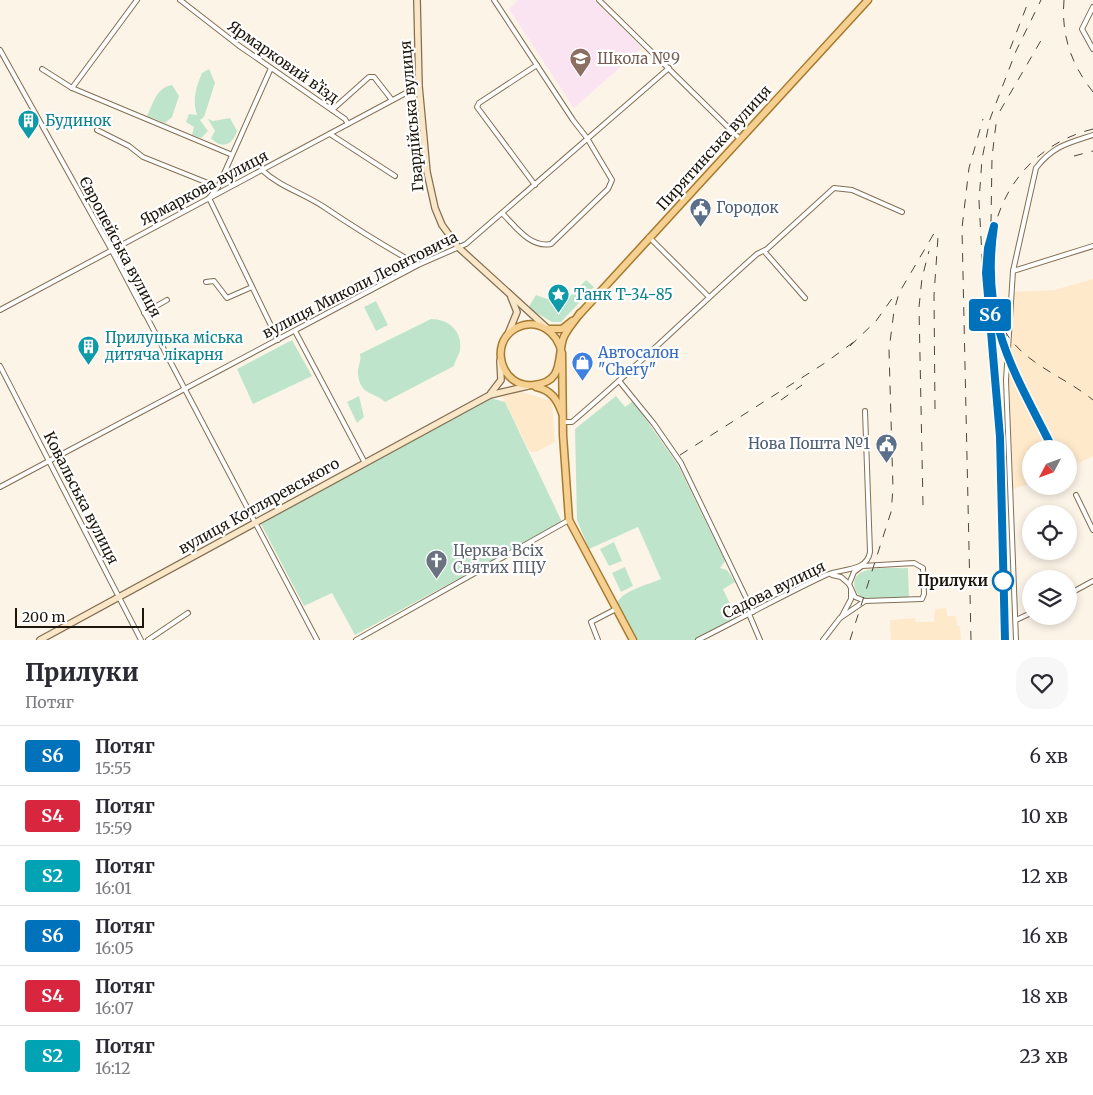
<!DOCTYPE html>
<html lang="uk">
<head>
<meta charset="utf-8">
<style>
  :root { --surface:#fff; --page:#f7f7f7; --text:#2b2b33; --muted:#7c7c81; --line:#e1e1e2 }
  body { margin:0; font-family:Merriweather,serif; background:var(--page); color:var(--text); height:100vh; display:flex; flex-direction:column; font-size:19px; white-space:nowrap }
  * { box-sizing:border-box; margin:0 }
  p { font-size:16px; color:var(--muted) }
  .icon { flex:none; width:28px; height:28px; fill:none; stroke:currentColor; stroke-width:2; stroke-linecap:round; stroke-linejoin:round }
  .map { position:relative; height:640px; overflow:hidden }
  .side { display:flex; flex-direction:column; background:var(--surface); flex:1 }
  .side>* { flex:none }
  .badge { padding:0 10px; border-radius:4px; font-size:18px; line-height:32px }
  .needle { width:32px; rotate:229deg }
  .fabs { position:absolute; left:1022px; top:440px; display:grid; gap:10px }
  .fabs a { display:grid; place-items:center; width:55px; height:55px; border-radius:50%; background:var(--surface); box-shadow:0 2px 8px #0003; font-size:25px }
  .scale { position:absolute; left:15px; bottom:12px; width:129px; box-sizing:border-box; padding-left:5px; border:2px solid #1e160b; border-top:0; font-size:14px; line-height:18px; white-space:nowrap; color:#1e160b; -webkit-text-stroke:4px #fff; paint-order:stroke }
  .map>.badge { position:absolute; translate:-50% -50%; box-shadow:0 0 0 2px #fff }
  .round { display:grid; place-items:center; flex:none; width:52px; height:52px; border-radius:20px; background:var(--page) }
  .headline { display:flex; align-items:center; justify-content:space-between; height:85px; padding:0 25px }
  h1 { font-size:24px; font-weight:800; line-height:38px }
  ul { padding:0; list-style:none }
  li { display:flex; align-items:center; gap:15px; height:60px; padding:0 25px; border-top:1px solid var(--line) }
  li div { flex:1 }
  li b { display:block; font-size:19px }
  li em { font-style:normal }
  li .badge { min-width:55px; font-weight:700; text-align:center }
  .map>svg:first-child { display:block }
  .built { fill:#fee9cb }
  .education { fill:#fbe4f2 }
  .green { fill:#bee5cb }
  .lines { fill:none; stroke-linecap:round; stroke-linejoin:round }
  .street-casing { stroke:#826f53; stroke-width:6 }
  .secondary-casing { stroke:#826f53; stroke-width:8 }
  .primary-casing { stroke:#a57a31; stroke-width:9 }
  .street { stroke:#fff; stroke-width:4 }
  .secondary { stroke:#fae7c8; stroke-width:5.5 }
  .primary { stroke:#f5d090; stroke-width:6 }
  .rail { stroke:#4e463a; stroke-width:1; stroke-dasharray:9 9; stroke-linecap:butt }
  .line-casing { stroke:#fff; stroke-width:11 }
  .line { stroke:#0072bc; stroke-width:8 }
  .stop-dot { fill:#fff; stroke:#0072bc; stroke-width:2.5 }
  .labels { text-anchor:middle; stroke-width:4.5; stroke-linejoin:round; paint-order:stroke }
  .education-label { font-size:15px; fill:#785e54; stroke:#fff; text-anchor:start }
  .street-label { font-size:15px; fill:#1e160b; stroke:#fff }
  .culture-label { font-size:15px; fill:#0d838f; stroke:#fff; text-anchor:start }
  .service-label { font-size:15px; fill:#4e5e75; stroke:#fff; text-anchor:start }
  .shop-label { font-size:15px; fill:#366cbe; stroke:#fff; text-anchor:start }
  .worship-label { font-size:15px; fill:#5b616d; stroke:#fff; text-anchor:start }
  .stop-label { font-size:15px; font-weight:bold; fill:#1e160b; stroke:#fff; text-anchor:end }
</style>
</head>
<body>
<div class="map">
<svg width="1093" height="640" viewBox="0 0 1093 640">
  <rect width="100%" height="100%" fill="#fdf4e8"/>
  <g class="built">
    <path d="M1093,279v177l-14,7 -10,10v-24h-38v34l-20,7 -5,-110 5,-88 43,-2z"/>
    <path d="M515,390l37,11 3,41 -19,10h-6l-29,-58z"/>
    <path d="M946,608l1,8h9l1,10h3l1,14h-70l-1,-20 25,-2 1,4h18l1,-13z"/>
  </g>
  <path class="education" d="M518,0h76l48,48 -68,60 -65,-99z"/>
  <g class="green">
    <path d="M209,69l6,14 -11,34 -4,3 8,11 -7,7 -9,-3 2,-8 -8,-5 3,-8 8,1c-5,-15 -1,-28 5,-42z"/>
    <path d="M172,85l7,11 -7,21 -7,6 -18,-7c7,-14 9,-28 25,-31z"/>
    <path d="M230,118l7,13c-4,14 -16,19 -26,7l4,-7 -7,-12 5,2z"/>
    <path d="M586,280l8,7 -33,35h-9l-24,-14 8,-13c31,11 27,8 50,-15z"/>
    <path d="M376,301l12,24 -12,6 -12,-24z"/>
    <path d="M431,319c18,0 32,13 29,31 -1,6 -5,10 -6,16l-69,36c-10,-10 -25,-6 -27,-28 -1,-7 4,-14 2,-20z"/>
    <path d="M292,340l20,36 -59,28 -16,-35z"/>
    <path d="M359,396l5,21 -7,6 -10,-21z"/>
    <path d="M616,396l9,11 8,-6 45,64 47,96 -5,7 7,2 8,12 -12,7 8,17 -4,3 3,7 4,-2 3,5 -42,21h-58l-20,-37c6,-13 31,-18 44,-24l-23,-52 -49,22 -12,-29 -2,-91z"/>
    <path d="M490,398l15,4 57,120 -207,113 -23,-42 -28,13 -43,-82z"/>
    <path d="M312,479l3,5 -29,14 1,-4 8,-4 1,-5z"/>
    <path d="M614,542l8,19 -13,5 -9,-17z"/>
    <path d="M625,567l8,19 -12,6 -9,-19z"/>
    <path d="M908,568l1,30c-14,-1 -30,3 -44,0 -5,-1 -9,-5 -10,-10 -7,-25 38,-19 53,-20z"/>
  </g>
  <g class="lines">
    <defs>
      <g id="street">
        <path d="M180,0l58,45 107,74 3,5"/>
        <path d="M494,0l79,120 14,18 25,42 -4,9 -57,55c-21,4 -35,-17 -49,-31"/>
        <path d="M599,0l140,138"/>
        <path d="M1093,7l-11,22 11,20"/>
        <path d="M0,50l111,199 206,391"/>
        <path d="M271,68l-53,119 -9,11 69,142"/>
        <path d="M42,69l30,19 158,66"/>
        <path d="M72,88l65,-88"/>
        <path d="M332,110l37,-33h5l18,23"/>
        <path d="M97,130l32,16 14,11 75,30"/>
        <path d="M330,134l65,42"/>
        <path d="M262,170c18,17 41,23 62,37 31,21 62,40 94,58"/>
        <path d="M535,185l-58,-78 2,-4 58,-38"/>
        <path d="M649,237l60,60"/>
        <path d="M764,251l41,47"/>
        <path d="M1013,271l80,-25"/>
        <path d="M206,282l8,-1 13,17 25,-11"/>
        <path d="M0,310l419,-224"/>
        <path d="M144,313l23,-13"/>
        <path d="M295,331l70,132"/>
        <path d="M0,366l141,274"/>
        <path d="M620,382l34,42 27,39 72,149"/>
        <path d="M564,422h8c64,-54 123,-113 185,-168l10,-5 67,-61 18,2 50,22"/>
        <path d="M0,487l418,-222 48,-21 203,-176"/>
        <path d="M1076,495l17,35"/>
        <path d="M832,575l9,2 8,7"/>
        <path d="M1069,594l24,-13"/>
        <path d="M749,614l11,26"/>
        <path d="M842,616l9,-17v-9"/>
        <path d="M1016,620l15,-7"/>
        <path d="M148,640l40,-27"/>
        <path d="M356,640l213,-120"/>
        <path d="M598,640l-7,-18 25,-13"/>
        <path d="M698,640c42,-21 85,-45 128,-65 16,-7 41,-3 44,-23l-5,-141"/>
        <path d="M823,640l17,-22 25,-17 57,-2 2,-5 -1,-26 -9,-5 -52,3 -8,6 -5,12 6,13 10,4"/>
        <path d="M1016,640l-10,-260 7,-109 23,-103c17,-22 32,-25 57,-33"/>
      </g>
      <g id="secondary">
        <path d="M417,0l2,86 8,86 8,36 7,17 16,22 89,81"/>
        <path d="M508,334l9,-22 -6,-15"/>
        <path d="M491,393l10,-13 -1,-19"/>
        <path d="M40,640l450,-245 38,-9"/>
      </g>
      <g id="primary">
        <path d="M580,313c-5,8 -14,17 -17,26 -6,20 1,43 -29,46 -33,4 -46,-42 -18,-57 22,-11 41,4 46,25l1,82 6,85 64,120"/>
        <path d="M579,315l289,-315"/>
        <path d="M548,329h14l10,-8"/>
        <path d="M536,387c15,3 21,12 26,26"/>
      </g>
    </defs>
    <use href="#street" class="street-casing"/>
    <use href="#secondary" class="secondary-casing"/>
    <use href="#primary" class="primary-casing"/>
    <use href="#street" class="street"/>
    <use href="#secondary" class="secondary"/>
    <use href="#primary" class="primary"/>
    <g class="rail">
      <path d="M1064,0c-3,35 7,64 29,92"/>
      <path d="M1010,49l19,-49"/>
      <path d="M1000,111l43,-74"/>
      <path d="M1093,129c-68,17 -106,76 -103,145 1,22 6,44 18,62 21,30 57,41 85,64"/>
      <path d="M1074,156l19,-5"/>
      <path d="M991,223l1,-66 5,-41"/>
      <path d="M997,326l17,46 39,77"/>
      <path d="M850,346l26,-25 20,-28"/>
      <path d="M781,400l21,-15"/>
      <path d="M935,409l-1,-114 4,-58"/>
      <path d="M680,455l145,-92 30,-22"/>
      <path d="M923,505l-4,-198 3,-29 7,-27"/>
      <path d="M850,640l41,-128 2,-23 -4,-139 5,-39 5,-18 37,-63"/>
      <path d="M971,640l-9,-412 7,-60 14,-49"/>
      <path d="M1005,640l-5,-203 -17,-162 -4,-74 3,-42 8,-40 26,-68 25,-51"/>
    </g>
  </g>
  <g class="lines">
    <defs>
      <path id="line" d="M1005,640l-5,-203 -14,-164 2,-25 6,-22c-14,94 18,142 59,223"/>
    </defs>
    <use href="#line" class="line-casing"/>
    <use href="#line" class="line"/>
  </g>
  <defs>
    <symbol id="school-pin" viewBox="-11 -11 22 30"><path d="M0 17L-7.5 6A9.5 9.5 0 1 1 7.5 6Z" fill="#8d6e63" stroke="#fff"/><path d="M0-5L7-2L0 1L-7-2ZM-4 1L0 2.5L4 1V4Q0 6-4 4Z" fill="#fff"/></symbol>
    <symbol id="building-pin" viewBox="-11 -11 22 30"><path d="M0 17L-7.5 6A9.5 9.5 0 1 1 7.5 6Z" fill="#0f9aa8" stroke="#fff"/><path d="M-4-6H4V6H1V3H-1V6H-4ZM-2.5-4.3h1.7v1.8h-1.7ZM.8-4.3h1.7v1.8H.8ZM-2.5-1h1.7V.8h-1.7ZM.8-1h1.7V.8H.8Z" fill="#fff"/></symbol>
    <symbol id="civic-pin" viewBox="-11 -11 22 30"><path d="M0 17L-7.5 6A9.5 9.5 0 1 1 7.5 6Z" fill="#5c6f8a" stroke="#fff"/><path d="M-.6-6.5H3V-4.5H.6V-3L4-1V1h2V6H-6V1h2V-1L-.6-3ZM-1.2 2.5V6h2.4V2.5Z" fill="#fff"/></symbol>
    <symbol id="sight-pin" viewBox="-11 -11 22 30"><path d="M0 17L-7.5 6A9.5 9.5 0 1 1 7.5 6Z" fill="#0f9aa8" stroke="#fff"/><path d="M0-6L1.8-2.2L6-1.7L2.9 1.2L3.7 5.4L0 3.3L-3.7 5.4L-2.9 1.2L-6-1.7L-1.8-2.2Z" fill="#fff"/></symbol>
    <symbol id="shop-pin" viewBox="-11 -11 22 30"><path d="M0 17L-7.5 6A9.5 9.5 0 1 1 7.5 6Z" fill="#3f7fe0" stroke="#fff"/><path d="M-5-2.5h2.3a2.7 3.5 0 0 1 5.4 0H5L5.5 6h-11ZM-1.5-2.5h3a1.5 2.3 0 0 0-3 0Z" fill="#fff"/></symbol>
    <symbol id="church-pin" viewBox="-11 -11 22 30"><path d="M0 17L-7.5 6A9.5 9.5 0 1 1 7.5 6Z" fill="#6b7280" stroke="#fff"/><path d="M-1.2-6h2.4v3.5h3.3v2.4h-3.3V6h-2.4V-.1h-3.3v-2.4h3.3Z" fill="#fff"/></symbol>
  </defs>
  <g fill-rule="evenodd">
    <use href="#school-pin" x="568" y="46" width="25" height="34"/>
    <use href="#building-pin" x="16" y="108" width="25" height="34"/>
    <use href="#civic-pin" x="688" y="196" width="25" height="34"/>
    <use href="#sight-pin" x="546" y="282" width="25" height="34"/>
    <use href="#building-pin" x="76" y="334" width="25" height="34"/>
    <use href="#shop-pin" x="570" y="350" width="25" height="34"/>
    <use href="#civic-pin" x="874" y="432" width="25" height="34"/>
    <use href="#church-pin" x="424" y="548" width="25" height="34"/>
  </g>
  <circle class="stop-dot" cx="1003" cy="581" r="10"/>
  <g class="labels">
    <g class="education-label">
      <text x="597" y="64">Школа №9</text>
    </g>
    <g class="street-label">
      <text transform="translate(283 62) rotate(35)" y="5">Ярмарковий вʼїзд</text>
      <text transform="translate(412 116) rotate(-95)" y="5">Гвардійська вулиця</text>
      <text transform="translate(714 148) rotate(-48)" y="5">Пирятинська вулиця</text>
      <text transform="translate(204 188) rotate(-28)" y="5">Ярмаркова вулиця</text>
      <text transform="translate(120 247) rotate(62)" y="5">Європейська вулиця</text>
      <text transform="translate(360 285) rotate(-27)" y="5">вулиця Миколи Леонтовича</text>
      <text transform="translate(81 498) rotate(63)" y="5">Ковальська вулиця</text>
      <text transform="translate(259 506) rotate(-29)" y="5">вулиця Котляревського</text>
      <text transform="translate(774 590) rotate(-26)" y="5">Садова вулиця</text>
    </g>
    <g class="culture-label">
      <text x="45" y="126">Будинок</text>
      <text x="574" y="300">Танк Т-34-85</text>
      <text x="105" y="343">Прилуцька міська<tspan x="105" dy="17">дитяча лікарня</tspan></text>
    </g>
    <g class="service-label">
      <text x="716" y="213">Городок</text>
      <text x="870" y="449" text-anchor="end">Нова Пошта №1</text>
    </g>
    <g class="shop-label">
      <text x="598" y="358">Автосалон<tspan x="598" dy="17">"Chery"</tspan></text>
    </g>
    <g class="worship-label">
      <text x="453" y="556">Церква Всіх<tspan x="453" dy="17">Святих ПЦУ</tspan></text>
    </g>
    <g class="stop-label">
      <text x="988" y="586">Прилуки</text>
    </g>
  </g>
</svg>
<div class="fabs">
<a><svg class="needle" viewBox="-14 -14 28 28"><path d="M0-13l5 13h-10z" fill="#e53935"/><path d="M0 13l5-13h-10z" fill="#7c7c81"/></svg></a>
<a><svg class="icon" aria-label="locate" viewBox="0 0 24 24"><circle cx="12" cy="12" r="6"/><path d="M12 2v4M12 18v4M2 12h4M18 12h4"/></svg></a>
<a><svg class="icon" aria-label="layers" viewBox="0 0 24 24"><path d="M12 4l9 5-9 5-9-5zM3 14l9 5 9-5"/></svg></a>
</div>
<div class="scale">200 m</div>
<b class="badge" style="left:990px;top:315px;background:#0072bc;color:#fff">S6</b>
</div>
<section class="side">
<div class="headline"><div><h1>Прилуки</h1><p>Потяг</p></div><a class="round"><svg class="icon" aria-label="heart" viewBox="0 0 24 24"><path d="M12 20l-8-8c-3-5 5-10 8-4 3-6 11-1 8 4z"/></svg></a></div>
<ul>
<li><span class="badge" style="background:#0072bc;color:#fff">S6</span><div><b>Потяг</b><p>15:55</p></div><em>6 хв</em></li>
<li><span class="badge" style="background:#d7263d;color:#fff">S4</span><div><b>Потяг</b><p>15:59</p></div><em>10 хв</em></li>
<li><span class="badge" style="background:#00a3b4;color:#fff">S2</span><div><b>Потяг</b><p>16:01</p></div><em>12 хв</em></li>
<li><span class="badge" style="background:#0072bc;color:#fff">S6</span><div><b>Потяг</b><p>16:05</p></div><em>16 хв</em></li>
<li><span class="badge" style="background:#d7263d;color:#fff">S4</span><div><b>Потяг</b><p>16:07</p></div><em>18 хв</em></li>
<li><span class="badge" style="background:#00a3b4;color:#fff">S2</span><div><b>Потяг</b><p>16:12</p></div><em>23 хв</em></li>
</ul>
</section>
</body>
</html>
